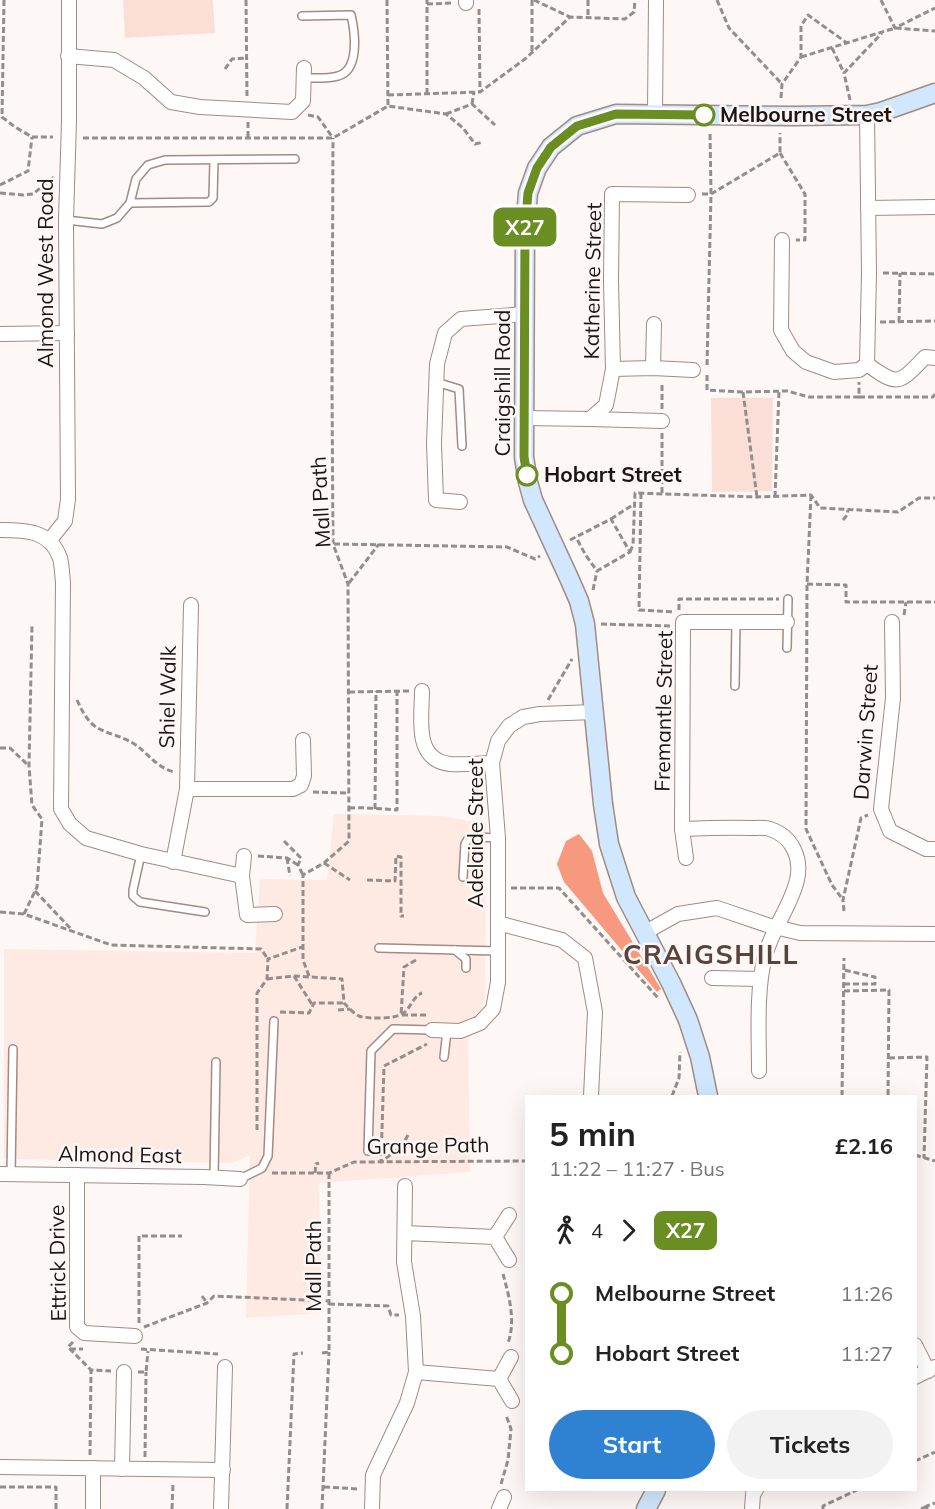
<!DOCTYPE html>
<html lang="en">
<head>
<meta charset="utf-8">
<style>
  :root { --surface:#fff; --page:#f2f2f2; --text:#222; --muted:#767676; --accent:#2e82d1 }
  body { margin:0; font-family:Mulish,sans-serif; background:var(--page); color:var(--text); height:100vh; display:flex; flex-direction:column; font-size:22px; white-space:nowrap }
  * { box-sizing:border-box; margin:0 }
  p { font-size:20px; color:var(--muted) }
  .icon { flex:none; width:33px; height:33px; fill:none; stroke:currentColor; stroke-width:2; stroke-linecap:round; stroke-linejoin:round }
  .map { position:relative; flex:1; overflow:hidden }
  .sheet { position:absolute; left:525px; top:1095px; width:392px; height:396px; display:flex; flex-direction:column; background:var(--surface); border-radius:0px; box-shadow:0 6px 24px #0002 }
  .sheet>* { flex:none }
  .badge { padding:0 12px; border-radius:9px; font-size:21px; line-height:39px }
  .map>.badge { position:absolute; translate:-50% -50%; box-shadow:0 0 0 3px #fff }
  .legs { display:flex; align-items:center; gap:9px; height:66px; padding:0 24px; font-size:20px }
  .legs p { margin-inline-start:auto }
  .overview { display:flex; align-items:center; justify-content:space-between; height:102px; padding:0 24px }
  h1 { font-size:33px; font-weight:700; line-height:45px }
  .cta { display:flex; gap:12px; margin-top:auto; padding:12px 24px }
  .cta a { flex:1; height:69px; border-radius:36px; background:var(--accent); color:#fff; font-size:24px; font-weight:700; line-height:69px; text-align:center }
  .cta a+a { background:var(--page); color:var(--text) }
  ul { padding:0 24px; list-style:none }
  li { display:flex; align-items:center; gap:21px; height:60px; font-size:22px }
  li i { display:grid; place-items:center; width:9px; height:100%; margin:0 8px; background:currentColor }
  li i::after { content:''; width:15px; height:15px; margin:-8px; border:4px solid; border-radius:50%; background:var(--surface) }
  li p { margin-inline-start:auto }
  li:first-child i { background:linear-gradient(#0000 50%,currentColor 0) }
  li:last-child i { background:linear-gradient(currentColor 50%,#0000 0) }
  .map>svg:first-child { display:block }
  .built { fill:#ffe9e3 }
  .green { fill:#fbdfd7 }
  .forest { fill:#f7997e }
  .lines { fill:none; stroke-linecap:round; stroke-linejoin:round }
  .lane-casing { stroke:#a38a83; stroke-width:10 }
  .street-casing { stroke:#a38a83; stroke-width:16 }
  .secondary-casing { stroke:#a38a83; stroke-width:21 }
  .path { stroke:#948e8b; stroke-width:3; stroke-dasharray:6 3; stroke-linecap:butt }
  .lane { stroke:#fff; stroke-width:7 }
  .street { stroke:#fff; stroke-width:14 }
  .secondary { stroke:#d1e7fd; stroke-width:18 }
  .line-1-casing { stroke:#fff; stroke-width:14 }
  .line-1 { stroke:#6b8e23; stroke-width:9 }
  .stop-1-dot { fill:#fff; stroke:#6b8e23; stroke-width:3 }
  .labels { text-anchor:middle; stroke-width:5; stroke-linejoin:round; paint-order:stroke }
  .stop-label { font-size:21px; font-weight:bold; fill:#1e1512; stroke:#fdf8f6; text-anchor:start }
  .street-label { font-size:21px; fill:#1e1512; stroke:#fdf8f6 }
  .district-label { font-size:27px; font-weight:bold; letter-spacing:1.5px; fill:#58433d; stroke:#fdf8f6 }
</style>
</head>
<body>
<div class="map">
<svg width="935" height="1509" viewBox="0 0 935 1509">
  <rect width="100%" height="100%" fill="#fdf8f6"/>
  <path class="built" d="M334,814l109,2 43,8 -1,174 -17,44 2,130 -151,11 3,130 -76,5 4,-163 -18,8 -228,-4v-210l251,4 5,-74 67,1z"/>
  <g class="green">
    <path d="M123,0h90l2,33 -90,5z"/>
    <path d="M711,398h62l-1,93 -60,1z"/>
  </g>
  <path class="forest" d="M579,834l13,17 11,42 58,96 -4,3 -93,-110 -7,-18 9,-23z"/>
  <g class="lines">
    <defs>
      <g id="lane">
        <path d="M302,16l49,-1c4,17 9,55 -13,61 -9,3 -24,2 -34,2"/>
        <path d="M130,203l6,-24 12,-14 17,-5 130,-1"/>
        <path d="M66,220l36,4 15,-6 13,-15 79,-1 4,-4 1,-38"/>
        <path d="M436,382l23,7 3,57"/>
        <path d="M787,648l1,-49"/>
        <path d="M735,686l1,-63"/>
        <path d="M141,854l-8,36v6l7,6 65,10"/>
        <path d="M463,877l2,-33 3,-5 7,-2 23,1"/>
        <path d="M379,948l119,3"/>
        <path d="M455,950l11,9v9"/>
        <path d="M444,1057l3,-26"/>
        <path d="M368,1151l3,-100 22,-22 39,1"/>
        <path d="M11,1174l2,-125"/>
        <path d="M214,1177l2,-115"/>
        <path d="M240,1179l22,-11 6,-12 6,-135"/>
      </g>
      <g id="street">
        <path d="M466,3v-3"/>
        <path d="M68,56l46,4 30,18 27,24 29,5 92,5 11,-11 1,-33"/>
        <path d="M655,114l1,-114"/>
        <path d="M867,115l2,158 -2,91"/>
        <path d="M868,208l67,-1"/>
        <path d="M782,240l-1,90 12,21 13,11 28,10 25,-2 8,-6c31,23 32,20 58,-7l10,1"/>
        <path d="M0,334l67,-1"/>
        <path d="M653,368l1,-44"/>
        <path d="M613,369l40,-1 40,2"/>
        <path d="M525,418l65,1 16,-14 7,-36 -2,-88 1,-87 76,1"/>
        <path d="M590,419l72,2"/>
        <path d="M460,502l-24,-2 -2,-57 3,-79 8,-31 16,-14 65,-5"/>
        <path d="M0,530c25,0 50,0 60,28 2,7 2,16 3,24l-2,227 9,15 16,14 55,16 101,22 2,-20"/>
        <path d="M49,541l16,-20 3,-22 -2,-279 3,-99v-121"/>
        <path d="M892,622l1,76 -12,111 9,22 36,18h9"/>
        <path d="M422,691c0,26 -9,69 28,73 14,1 29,-1 42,-1"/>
        <path d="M187,789h106l8,-4 3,-9 -1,-36"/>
        <path d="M682,829l4,29"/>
        <path d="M173,862l14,-73 4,-184"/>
        <path d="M242,876l5,39 28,-1"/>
        <path d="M498,923l64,17 23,18 10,54 -4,84"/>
        <path d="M644,933l34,-19 39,-6 50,17 33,8 135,1"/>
        <path d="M712,978l48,1"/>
        <path d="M432,1030l28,1 20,-8 13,-14 5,-27v-144l-6,-75 6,-22 11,-15 14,-9 17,-3 55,-2"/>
        <path d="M759,1071c0,-36 -3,-80 6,-115 7,-27 26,-50 32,-76 5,-22 -5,-44 -27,-51 -6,-2 -13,-1 -18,-1 -24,-1 -47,0 -70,1l1,-207h104"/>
        <path d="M0,1174l204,3 36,2"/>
        <path d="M77,1175v152l7,6 51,3"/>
        <path d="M405,1233l90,4 14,23"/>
        <path d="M495,1237l14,-22"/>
        <path d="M915,1345l13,26"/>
        <path d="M416,1372l83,7 13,22"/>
        <path d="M915,1377l20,-10"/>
        <path d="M499,1379l12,-22"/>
        <path d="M0,1467l223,3"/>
        <path d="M122,1469l2,-97"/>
        <path d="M93,1509v-41"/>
        <path d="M221,1509l4,-142"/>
        <path d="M372,1509l1,-34 34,-72 9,-31 -3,-56 -9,-54 1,-76"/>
        <path d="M499,1509l5,-12"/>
        <path d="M752,1509l1,-15 3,-4"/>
      </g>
      <g id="secondary">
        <path d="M708,1096l-8,-39 -12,-37 -17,-37 -45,-86 -17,-53 -6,-40 -18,-180 -6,-23 -10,-23 -36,-78 -5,-18 -4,-25 1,-228 3,-36 9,-25 14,-21 26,-21 39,-12 178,2 73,-1 14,-3 54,-19"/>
        <path d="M646,1509l10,-19"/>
      </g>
    </defs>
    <use href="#lane" class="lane-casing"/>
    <use href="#street" class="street-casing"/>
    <use href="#secondary" class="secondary-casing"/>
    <g class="path">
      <path d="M4,0l-2,117 13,10 17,10h21"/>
      <path d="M246,0l1,97"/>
      <path d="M387,0l1,106"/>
      <path d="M532,0v52"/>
      <path d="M534,0l36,17"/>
      <path d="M588,0v18"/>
      <path d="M717,0l12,28 53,56"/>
      <path d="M881,0l14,28 40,-20"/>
      <path d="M427,4l26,-1"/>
      <path d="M479,9l1,83"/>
      <path d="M832,48l12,25"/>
      <path d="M801,57l94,-29 40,3"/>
      <path d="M225,69l7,-10 14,-1"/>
      <path d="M427,94v-94"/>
      <path d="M388,95l92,-3 45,-33 45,-42 55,2 9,-7 1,-12"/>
      <path d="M781,98l1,-14 19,-27v-31l7,-11 39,28"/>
      <path d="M850,100l-6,-27 38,-40"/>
      <path d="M472,104l2,-12"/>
      <path d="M446,114l26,-10 23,21"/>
      <path d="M308,115l10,2 15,21"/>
      <path d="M248,122v16"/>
      <path d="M83,138h250l55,-32 58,8 17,14 12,16 8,-2"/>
      <path d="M780,153l25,41v46h-9"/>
      <path d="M0,185l28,-14 4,-34"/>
      <path d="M0,193l23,2 10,-1 21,-17"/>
      <path d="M702,194h9l69,-41v-20"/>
      <path d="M883,273l52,1"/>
      <path d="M880,322l55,-1"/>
      <path d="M899,322l1,-49"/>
      <path d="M707,365l4,-171 -1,-62"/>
      <path d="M707,375v15l36,2 44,-1 22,6h50v-15"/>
      <path d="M743,392l14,105"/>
      <path d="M859,397h74l2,-3"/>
      <path d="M662,409v-27"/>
      <path d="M641,493l-2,117 36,2"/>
      <path d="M662,493v-60"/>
      <path d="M811,495l-4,89 -1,245 26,56 11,15"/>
      <path d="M775,497l4,-106"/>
      <path d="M611,519l23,-15"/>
      <path d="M843,520l4,-5 1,-5"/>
      <path d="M570,540l41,-21 19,33 -33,19 -12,-17 -9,-17"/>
      <path d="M334,544l173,3 28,12 5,-3"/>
      <path d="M630,552l3,-7 2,-52 122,4 54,-2 9,13 78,4 21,-14h16"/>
      <path d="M349,583l30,-39"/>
      <path d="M807,584l39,1v17h89"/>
      <path d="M593,590l4,-19"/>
      <path d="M679,610v-11h100"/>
      <path d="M904,615l2,-13"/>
      <path d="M601,624l69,2"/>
      <path d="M349,692l60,-1"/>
      <path d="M77,700c4,9 10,21 19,27 9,6 25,9 35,15 16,9 24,25 43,30"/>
      <path d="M548,700l24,-41"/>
      <path d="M0,748h10l19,18"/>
      <path d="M313,792l35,1"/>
      <path d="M349,808c17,-1 32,1 48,2v-119"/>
      <path d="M375,809l1,-118"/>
      <path d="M284,841l17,17 -3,7 5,10"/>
      <path d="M258,856l29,2 11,7"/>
      <path d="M287,858l3,18"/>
      <path d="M324,863l26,17"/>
      <path d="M367,880l28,1 1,-25 5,1v59h3"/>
      <path d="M511,888h48l100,111"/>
      <path d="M35,891l36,38"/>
      <path d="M844,911l-1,-11 18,-82 7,-3"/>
      <path d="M0,912l24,2 87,31 150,4 7,10"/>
      <path d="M24,914l13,-27 5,-68 -10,-14 -3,-39 3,-140"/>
      <path d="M416,960l-12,7 -3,48h28"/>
      <path d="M294,976l19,30"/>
      <path d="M309,976l-6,-16v-85l21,-12 25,-22 -1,-257 -15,-40 -1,-158 1,-248"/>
      <path d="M267,979l27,-3 48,3 2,24c4,4 10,11 15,13 8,3 36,3 43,-2 9,-5 10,-17 20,-21"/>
      <path d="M844,984h31v-7l-31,-7"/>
      <path d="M844,991l45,-1 -1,106"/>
      <path d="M338,1010l12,-1"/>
      <path d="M280,1012l29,1 5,-10h30"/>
      <path d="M889,1058l38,-1 -3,101"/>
      <path d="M672,1096l7,-18 1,-26"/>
      <path d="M842,1096l2,-138"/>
      <path d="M257,1130v-137l10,-14 1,-20 34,-12"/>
      <path d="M408,1135l-6,11 -21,16 3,-96 43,-22"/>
      <path d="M915,1155l20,6"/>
      <path d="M272,1173h57l25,-11 172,-1"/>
      <path d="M315,1173l1,-9 3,-1"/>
      <path d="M503,1274c6,22 13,47 5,69"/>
      <path d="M202,1296l5,7"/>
      <path d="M329,1304l59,2 3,9h8"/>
      <path d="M139,1323v-87h43"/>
      <path d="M144,1327l63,-24 7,-7 115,5"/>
      <path d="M73,1342l-5,5 23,23 20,1"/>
      <path d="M70,1349h13"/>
      <path d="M141,1349l77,5"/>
      <path d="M322,1353l7,-1v-179"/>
      <path d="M138,1372h8l2,-21"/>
      <path d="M90,1455l1,-85"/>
      <path d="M145,1457l1,-85"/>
      <path d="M915,1461l20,-9"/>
      <path d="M501,1484l7,-24 3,-31 -5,-14"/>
      <path d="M0,1487h56v22"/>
      <path d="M324,1487l35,2"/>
      <path d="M172,1509l1,-25"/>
      <path d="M287,1509l7,-155 9,-1"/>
      <path d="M322,1509l7,-157"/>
      <path d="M823,1509v-3l34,-16"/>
      <path d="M921,1509l6,-3"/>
      <path d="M927,1509v-3l8,-3"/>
    </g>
    <use href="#lane" class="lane"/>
    <use href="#street" class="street"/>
    <use href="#secondary" class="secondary"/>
  </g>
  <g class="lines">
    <defs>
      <path id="line-1" d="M527,475l-3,-18 1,-228 3,-36 9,-25 14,-21 26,-21 39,-12 88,1"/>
    </defs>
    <use href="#line-1" class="line-1-casing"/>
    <use href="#line-1" class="line-1"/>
  </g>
  <g class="stop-1-dot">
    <circle cx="704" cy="115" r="10"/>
    <circle cx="527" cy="475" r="10"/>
  </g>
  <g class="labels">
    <g class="stop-label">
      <text x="720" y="122">Melbourne Street</text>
      <text x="544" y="482">Hobart Street</text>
    </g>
    <g class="street-label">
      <text transform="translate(46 273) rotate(-90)" y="7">Almond West Road</text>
      <text transform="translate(593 281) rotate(-89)" y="7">Katherine Street</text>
      <text transform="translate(503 383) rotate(-90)" y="7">Craigshill Road</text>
      <text transform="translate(321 502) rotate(-93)" y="7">Mall Path</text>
      <text transform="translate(168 697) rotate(-89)" y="7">Shiel Walk</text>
      <text transform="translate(664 711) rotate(-89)" y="7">Fremantle Street</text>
      <text transform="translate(866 732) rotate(-86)" y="7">Darwin Street</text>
      <text transform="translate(476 833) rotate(-90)" y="7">Adelaide Street</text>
      <text transform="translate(428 1146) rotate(-1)" y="7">Grange Path</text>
      <text transform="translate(120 1155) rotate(1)" y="7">Almond East</text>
      <text transform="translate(58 1263) rotate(-91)" y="7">Ettrick Drive</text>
      <text transform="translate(314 1266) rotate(-90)" y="7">Mall Path</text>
    </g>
    <g class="district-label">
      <text x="711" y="964">CRAIGSHILL</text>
    </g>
  </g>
</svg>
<b class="badge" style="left:525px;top:227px;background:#6b8e23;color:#fff">X27</b>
<section class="sheet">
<div class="overview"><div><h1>5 min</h1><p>11:22 – 11:27 · Bus</p></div><b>£2.16</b></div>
<div class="legs"><svg class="icon" aria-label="walk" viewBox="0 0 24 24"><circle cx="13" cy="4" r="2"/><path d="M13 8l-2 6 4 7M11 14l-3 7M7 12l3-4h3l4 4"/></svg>4<svg class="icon" aria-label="forward" viewBox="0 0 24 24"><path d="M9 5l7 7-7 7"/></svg><b class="badge" style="background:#6b8e23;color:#fff">X27</b></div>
<ul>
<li><i style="color:#6b8e23"></i><b>Melbourne Street</b><p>11:26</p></li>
<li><i style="color:#6b8e23"></i><b>Hobart Street</b><p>11:27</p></li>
</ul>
<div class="cta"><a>Start</a><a>Tickets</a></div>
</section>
</div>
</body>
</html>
